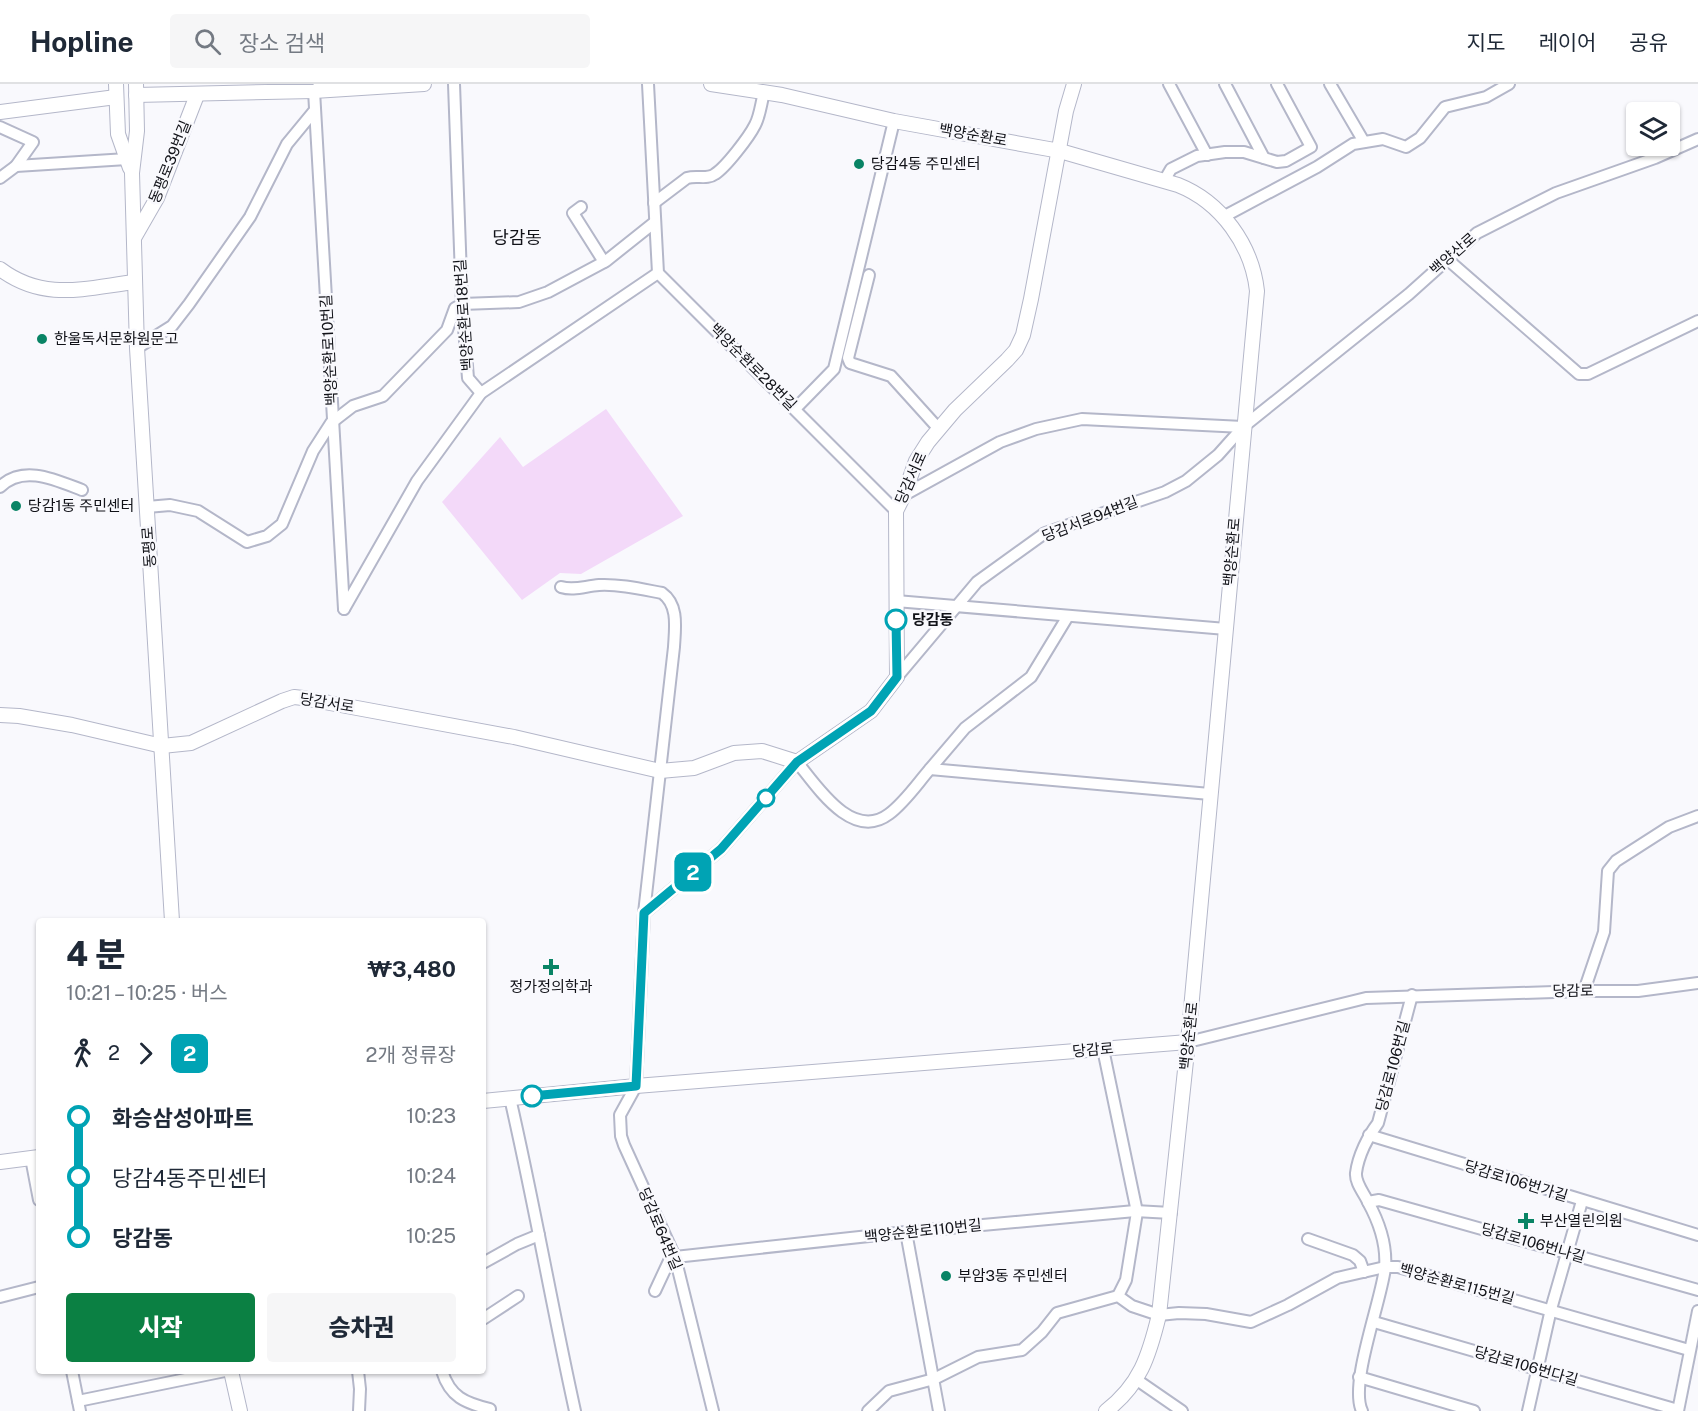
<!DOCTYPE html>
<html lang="ko">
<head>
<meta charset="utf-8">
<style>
  :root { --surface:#fff; --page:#f6f6f7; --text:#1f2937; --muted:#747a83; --line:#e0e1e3; --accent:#0b8043 }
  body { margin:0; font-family:"Public Sans","Noto Sans KR",sans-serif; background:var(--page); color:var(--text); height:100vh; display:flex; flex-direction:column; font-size:22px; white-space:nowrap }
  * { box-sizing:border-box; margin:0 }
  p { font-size:20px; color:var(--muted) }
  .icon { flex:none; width:33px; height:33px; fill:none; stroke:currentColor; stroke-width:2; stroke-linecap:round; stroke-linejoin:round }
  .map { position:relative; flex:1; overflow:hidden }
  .panel { position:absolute; left:36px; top:834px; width:450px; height:456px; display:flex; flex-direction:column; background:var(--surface); border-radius:6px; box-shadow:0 2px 4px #0004 }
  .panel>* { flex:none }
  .badge { padding:0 12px; border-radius:9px; font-size:21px; line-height:39px }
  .buttons { position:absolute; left:1626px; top:18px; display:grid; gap:12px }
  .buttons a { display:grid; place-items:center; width:54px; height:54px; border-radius:6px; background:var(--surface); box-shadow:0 2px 4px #0004; font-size:30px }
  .map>.badge { position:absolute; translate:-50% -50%; box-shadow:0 0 0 3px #fff }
  .legs { display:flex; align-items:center; gap:9px; height:66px; padding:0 30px; font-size:20px }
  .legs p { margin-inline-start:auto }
  .overview { display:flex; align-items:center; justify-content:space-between; height:102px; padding:0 30px }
  h1 { font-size:33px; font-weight:800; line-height:45px }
  .cta { display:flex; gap:12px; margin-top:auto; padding:12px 30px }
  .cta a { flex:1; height:69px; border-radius:6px; background:var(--accent); color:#fff; font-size:24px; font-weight:800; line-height:69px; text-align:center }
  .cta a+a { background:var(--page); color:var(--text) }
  ul { padding:0 30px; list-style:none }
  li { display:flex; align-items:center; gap:21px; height:60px; font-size:22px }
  li i { display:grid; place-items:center; width:9px; height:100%; margin:0 8px; background:currentColor }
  li i::after { content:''; width:15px; height:15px; margin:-8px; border:4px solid; border-radius:50%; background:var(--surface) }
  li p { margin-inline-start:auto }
  li:first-child i { background:linear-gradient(#0000 50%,currentColor 0) }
  li:last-child i { background:linear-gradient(currentColor 50%,#0000 0) }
  header { display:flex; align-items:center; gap:36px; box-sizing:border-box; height:84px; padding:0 30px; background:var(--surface); border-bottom:2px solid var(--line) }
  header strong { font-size:28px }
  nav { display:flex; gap:33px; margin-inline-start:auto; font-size:21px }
  .search { width:420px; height:54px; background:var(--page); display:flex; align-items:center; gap:15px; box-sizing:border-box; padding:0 21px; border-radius:6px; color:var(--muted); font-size:22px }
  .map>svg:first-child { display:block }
  .green { fill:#f3d9f9 }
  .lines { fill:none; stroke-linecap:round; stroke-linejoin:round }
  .street-casing { stroke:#b4b7c9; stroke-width:14 }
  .secondary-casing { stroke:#b4b7c9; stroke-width:16 }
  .street { stroke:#fff; stroke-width:10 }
  .secondary { stroke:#fff; stroke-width:14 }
  .line-1-casing { stroke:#fff; stroke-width:14 }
  .line-1 { stroke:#00a3b4; stroke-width:9 }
  .poi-dot { fill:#098465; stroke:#f9f9fd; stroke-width:2 }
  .stop-1-dot { fill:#fff; stroke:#00a3b4; stroke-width:3 }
  .labels { text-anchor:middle; stroke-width:5; stroke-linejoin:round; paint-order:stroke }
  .street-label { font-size:15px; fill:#111218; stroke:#f9f9fd }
  .poi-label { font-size:15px; fill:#111218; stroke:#f9f9fd; text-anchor:start }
  .stop-label { font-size:15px; font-weight:bold; fill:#111218; stroke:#f9f9fd; text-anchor:start }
  .quarter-label { font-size:18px; fill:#111218; stroke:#f9f9fd }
</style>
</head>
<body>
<header>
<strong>Hopline</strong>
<div class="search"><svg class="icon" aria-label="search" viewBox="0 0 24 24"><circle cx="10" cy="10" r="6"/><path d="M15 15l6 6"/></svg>장소 검색</div>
<nav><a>지도</a><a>레이어</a><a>공유</a></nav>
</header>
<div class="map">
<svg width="1698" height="1327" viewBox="0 0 1698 1327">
  <rect width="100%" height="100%" fill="#f9f9fd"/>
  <path class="green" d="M606,325l77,107 -102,58 -21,-1 -38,27 -80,-98 58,-65 23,30z"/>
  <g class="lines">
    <defs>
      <g id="street">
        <path d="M454,0l8,220 6,74 13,15"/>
        <path d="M648,0l10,189 238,238"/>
        <path d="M1169,0l38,71"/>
        <path d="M1225,0l39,74"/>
        <path d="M1330,0l34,58"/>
        <path d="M314,7l30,518"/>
        <path d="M0,43l33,15 -17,24 -16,12"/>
        <path d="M16,82l111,-7"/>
        <path d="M1164,97l7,-12 26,-13 28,-4h19l33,10 9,-1 25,-14 -34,-63"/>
        <path d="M654,119l33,-25c10,-3 20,2 28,-4 11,-7 34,-37 40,-49 5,-9 6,-22 9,-32"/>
        <path d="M581,123l-8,6 31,49"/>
        <path d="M1223,133l94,-50 36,-23 30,-5 23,8 14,-9 25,-31 41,-10 23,-13"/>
        <path d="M1447,175l132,115h9l110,-53"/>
        <path d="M869,191l-21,83 2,5 41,13 47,52"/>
        <path d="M137,264l35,-22 17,-22 61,-87 37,-73 28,-34"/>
        <path d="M795,325l39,-40 60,-248"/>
        <path d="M0,403c23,-23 56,-7 82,3"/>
        <path d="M904,411l96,-53 36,-13 46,-10 161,8"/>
        <path d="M147,423l23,-2 28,6 49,31 20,-6 15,-12 31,-73 18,-28 22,-17 30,-10 64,-66 8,-22 7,-4 57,-2 29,-10 58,-31 49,-39"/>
        <path d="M561,503c13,4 24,-1 38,-2 21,-1 42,4 63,8 17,12 13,35 12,54l-30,266 -8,173 -16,29 1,21 3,9 51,112 38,154"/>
        <path d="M896,517l330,28"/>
        <path d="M344,525l73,-128 64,-88 177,-120"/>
        <path d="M897,593l80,-95 68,-49 120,-41 21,-11 32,-26 25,-28 166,-133 68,-61 79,-40 99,-35 43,-19"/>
        <path d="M930,685l35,-41 66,-51 37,-61"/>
        <path d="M644,829l77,-64 76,-87c19,23 55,80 92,52 16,-12 28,-30 41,-45l280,25"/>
        <path d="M1584,907l20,-59 4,-61 8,-10 53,-34 29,-11"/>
        <path d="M1188,958l178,-44 218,-7h54l60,-8"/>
        <path d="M1103,965l34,163 -11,68 -8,16"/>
        <path d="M510,1014c24,104 42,209 65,313"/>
        <path d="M1369,1051l329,100"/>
        <path d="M31,1074l8,42"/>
        <path d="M1368,1118l11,-2 319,90"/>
        <path d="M906,1148l33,179"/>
        <path d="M1308,1155l45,16 7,6 4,11"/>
        <path d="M483,1179l34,-19 22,-9"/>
        <path d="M655,1207l14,-30 6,-4 231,-25 229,-21 36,2"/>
        <path d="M0,1213l39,-10"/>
        <path d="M483,1235l35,-23"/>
        <path d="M1374,1238l304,88"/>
        <path d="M72,1287l8,40"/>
        <path d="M358,1287l2,18 -1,22"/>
        <path d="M442,1287c8,26 23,32 48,38"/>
        <path d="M1359,1293l115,34"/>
        <path d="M1137,1296l45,31"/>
        <path d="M78,1317l147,-30"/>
        <path d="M868,1327l21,-20 45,-12 44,-22 44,-7 20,-18 15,-19 61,-17 14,10 27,9 20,-2 27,1 45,8 37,-17 49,-27 48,-11h13l291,83"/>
        <path d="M1362,1327c-13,-27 19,-109 23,-143 2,-23 -6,-46 -17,-66 -4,-9 -13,-19 -12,-29 2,-17 12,-37 22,-50l34,-128"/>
        <path d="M1528,1327l23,-102 31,-108"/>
        <path d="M1678,1327l20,-100"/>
      </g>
      <g id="secondary">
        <path d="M116,0l2,50 12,34"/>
        <path d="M136,0l1,47 -5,42 5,175 35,573"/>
        <path d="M711,0l71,11 112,26 166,30 118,34c43,17 74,60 79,106l-69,751 -29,273c-10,41 -19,70 -53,96"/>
        <path d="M136,11l178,-4 110,-7"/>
        <path d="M0,28l116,-15"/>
        <path d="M134,154l23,-40 40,-103"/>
        <path d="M0,185c44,33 85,19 135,13"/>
        <path d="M0,631l19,1 53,9 90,21 29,-3 91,-42 12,-4 9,1 211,39 146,34 34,-3 40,-15 28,-2 35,11 74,-51 26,-34 -1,-166 8,-16 12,-34 12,-19 27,-32 52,-50 9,-10 7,-15 8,-36 35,-188 8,-27"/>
        <path d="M483,1017l153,-15 552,-44"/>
        <path d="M0,1078l39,-5"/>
        <path d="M231,1287l9,40"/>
      </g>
    </defs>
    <use href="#street" class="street-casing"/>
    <use href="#secondary" class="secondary-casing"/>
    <use href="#street" class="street"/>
    <use href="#secondary" class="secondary"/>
  </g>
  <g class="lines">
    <defs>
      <path id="line-1" d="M532,1012l104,-10 8,-173 77,-64 76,-87 74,-51 26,-34 -1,-57"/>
    </defs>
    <use href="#line-1" class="line-1-casing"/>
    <use href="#line-1" class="line-1"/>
  </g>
  <g class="poi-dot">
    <circle cx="859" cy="80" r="6"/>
    <circle cx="42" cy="255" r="6"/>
    <circle cx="16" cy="422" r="6"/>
    <path d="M548 874h6v6h6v6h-6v6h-6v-6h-6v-6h6z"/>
    <path d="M1523 1128h6v6h6v6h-6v6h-6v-6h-6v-6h6z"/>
    <circle cx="946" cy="1192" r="6"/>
  </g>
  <g class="stop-1-dot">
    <circle cx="896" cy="536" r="10"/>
    <circle cx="766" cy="714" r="8"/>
    <circle cx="532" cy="1012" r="10"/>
  </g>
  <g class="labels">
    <g class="street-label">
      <text transform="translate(973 51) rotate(10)" y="5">백양순환로</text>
      <text transform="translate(170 78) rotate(-68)" y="5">동평로39번길</text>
      <text transform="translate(1453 170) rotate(-41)" y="5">백양산로</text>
      <text transform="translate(464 231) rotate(-94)" y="5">백양순환로18번길</text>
      <text transform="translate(329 266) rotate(-93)" y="5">백양순환로10번길</text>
      <text transform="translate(753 283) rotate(45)" y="5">백양순환로28번길</text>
      <text transform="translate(911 394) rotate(-66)" y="5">당감서로</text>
      <text transform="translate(1090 435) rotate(-21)" y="5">당감서로94번길</text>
      <text transform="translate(149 463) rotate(-94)" y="5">동평로</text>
      <text transform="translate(1232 468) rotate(-85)" y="5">백양순환로</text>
      <text transform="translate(327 619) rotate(9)" y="5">당감서로</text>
      <text transform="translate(1573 907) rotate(-1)" y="5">당감로</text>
      <text transform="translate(1189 952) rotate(-84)" y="5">백양순환로</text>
      <text transform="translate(1093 966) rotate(-5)" y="5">당감로</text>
      <text transform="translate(1393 982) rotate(-75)" y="5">당감로106번길</text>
      <text transform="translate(1516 1097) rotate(17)" y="5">당감로106번가길</text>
      <text transform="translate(660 1145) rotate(67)" y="5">당감로64번길</text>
      <text transform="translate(923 1147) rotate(-6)" y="5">백양순환로110번길</text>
      <text transform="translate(1533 1159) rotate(16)" y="5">당감로106번나길</text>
      <text transform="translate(1457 1200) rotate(15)" y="5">백양순환로115번길</text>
      <text transform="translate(1526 1282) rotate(16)" y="5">당감로106번다길</text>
    </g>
    <g class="poi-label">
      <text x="871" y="85">당감4동 주민센터</text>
      <text x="54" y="260">한울독서문화원문고</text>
      <text x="28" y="427">당감1동 주민센터</text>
      <text x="551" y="908" text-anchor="middle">정가정의학과</text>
      <text x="1540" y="1142">부산열린의원</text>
      <text x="958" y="1197">부암3동 주민센터</text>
    </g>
    <g class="stop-label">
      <text x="912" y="541">당감동</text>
    </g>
    <g class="quarter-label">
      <text x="517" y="160">당감동</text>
    </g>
  </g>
</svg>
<div class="buttons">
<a><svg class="icon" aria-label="layers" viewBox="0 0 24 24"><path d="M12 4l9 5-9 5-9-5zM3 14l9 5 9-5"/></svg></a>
</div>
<b class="badge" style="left:693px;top:788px;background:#00a3b4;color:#fff">2</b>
<section class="panel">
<div class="overview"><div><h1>4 분</h1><p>10:21 – 10:25 · 버스</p></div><b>₩3,480</b></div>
<div class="legs"><svg class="icon" aria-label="walk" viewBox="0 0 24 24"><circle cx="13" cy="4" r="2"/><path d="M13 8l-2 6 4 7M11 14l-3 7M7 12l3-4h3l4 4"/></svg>2<svg class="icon" aria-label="forward" viewBox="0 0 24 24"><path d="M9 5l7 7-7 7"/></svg><b class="badge" style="background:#00a3b4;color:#fff">2</b><p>2개 정류장</p></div>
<ul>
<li><i style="color:#00a3b4"></i><b>화승삼성아파트</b><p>10:23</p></li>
<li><i style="color:#00a3b4"></i><span>당감4동주민센터</span><p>10:24</p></li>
<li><i style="color:#00a3b4"></i><b>당감동</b><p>10:25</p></li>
</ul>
<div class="cta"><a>시작</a><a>승차권</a></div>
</section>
</div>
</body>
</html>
